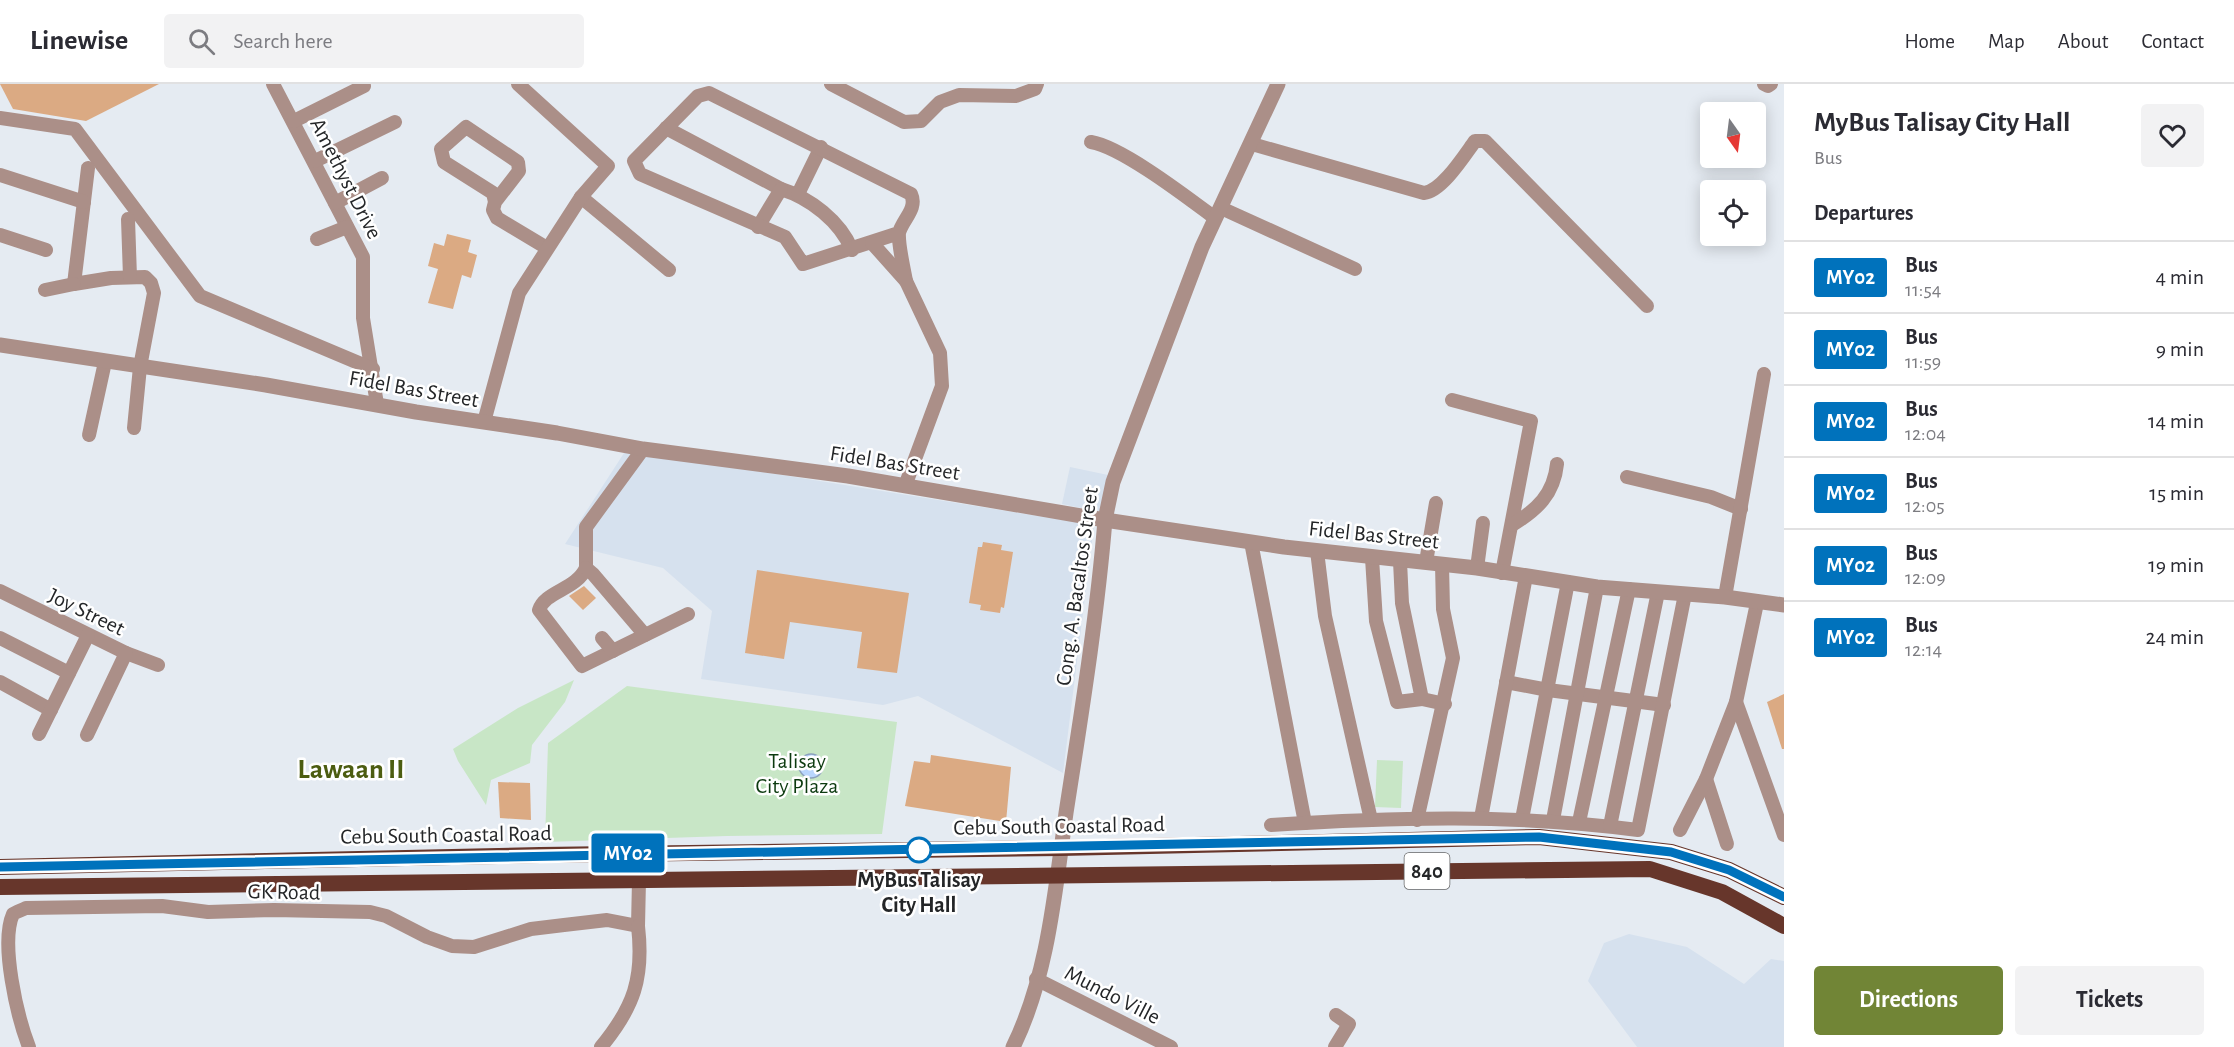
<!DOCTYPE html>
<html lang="en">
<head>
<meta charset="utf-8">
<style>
  :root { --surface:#fff; --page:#f2f2f3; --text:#2b2b33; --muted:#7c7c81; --line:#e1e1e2; --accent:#718536 }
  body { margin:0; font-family:"Alegreya Sans",sans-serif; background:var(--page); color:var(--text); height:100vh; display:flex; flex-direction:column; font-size:22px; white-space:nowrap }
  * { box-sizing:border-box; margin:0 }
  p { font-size:20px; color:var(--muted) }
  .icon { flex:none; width:33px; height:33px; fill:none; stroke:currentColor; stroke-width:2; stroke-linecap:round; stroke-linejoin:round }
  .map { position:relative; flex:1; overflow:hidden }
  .drawer { display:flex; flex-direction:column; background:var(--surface); width:450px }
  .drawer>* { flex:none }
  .badge { padding:0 12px; border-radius:4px; font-size:21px; line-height:39px }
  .needle { width:39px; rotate:166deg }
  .fabs { position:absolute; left:1700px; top:18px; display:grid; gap:12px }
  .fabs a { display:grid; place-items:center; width:66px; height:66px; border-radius:6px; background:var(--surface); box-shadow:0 3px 15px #0003; font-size:30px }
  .map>.badge { position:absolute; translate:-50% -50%; box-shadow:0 0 0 3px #fff }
  h2 { padding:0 30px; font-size:22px; line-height:54px }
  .round { display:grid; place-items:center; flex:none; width:63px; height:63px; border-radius:6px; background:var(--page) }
  .headline { display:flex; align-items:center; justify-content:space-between; height:102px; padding:0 30px }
  h1 { font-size:28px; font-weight:700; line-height:45px }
  .cta { display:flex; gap:12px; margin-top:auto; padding:12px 30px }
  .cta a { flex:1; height:69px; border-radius:6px; background:var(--accent); color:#fff; font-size:24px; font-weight:700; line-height:69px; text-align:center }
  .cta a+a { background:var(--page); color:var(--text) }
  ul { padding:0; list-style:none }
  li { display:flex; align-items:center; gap:18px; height:72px; padding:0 30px; border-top:2px solid var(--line) }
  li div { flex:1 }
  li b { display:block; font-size:22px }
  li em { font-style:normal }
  li .badge { min-width:66px; font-weight:700; text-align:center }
  header { display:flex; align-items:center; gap:36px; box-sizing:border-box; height:84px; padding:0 30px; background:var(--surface); border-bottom:2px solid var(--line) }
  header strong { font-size:28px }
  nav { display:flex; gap:33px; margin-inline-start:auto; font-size:21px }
  .search { width:420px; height:54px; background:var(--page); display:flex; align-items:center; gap:15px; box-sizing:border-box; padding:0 21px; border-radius:6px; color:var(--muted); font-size:22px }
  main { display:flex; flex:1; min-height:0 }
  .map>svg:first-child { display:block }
  .built { fill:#d6e1ee }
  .green { fill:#c8e6c6 }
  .water { fill:#b9d6fd; stroke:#8ca1bd; stroke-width:1.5 }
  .building { fill:#dbaa83 }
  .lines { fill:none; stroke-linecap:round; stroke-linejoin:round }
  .minor { stroke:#ab8f88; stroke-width:14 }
  .tertiary { stroke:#ab8f88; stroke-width:15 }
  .trunk { stroke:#67362b; stroke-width:16 }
  .line-casing { stroke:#fff; stroke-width:14 }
  .line { stroke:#0072bc; stroke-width:9 }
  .stop-dot { fill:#fff; stroke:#0072bc; stroke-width:3 }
  .labels { text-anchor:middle; stroke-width:5; stroke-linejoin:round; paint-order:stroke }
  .shield { fill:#fff; stroke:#666768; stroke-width:1.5 }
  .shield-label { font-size:21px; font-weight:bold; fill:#242628 }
  .street-label { font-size:22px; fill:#242628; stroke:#fff }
  .park-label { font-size:22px; fill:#0c3a0f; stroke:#fff }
  .stop-label { font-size:22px; font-weight:bold; fill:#242628; stroke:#fff }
  .district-label { font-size:28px; font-weight:bold; fill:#4c5d11; stroke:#fff }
</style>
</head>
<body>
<header>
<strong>Linewise</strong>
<div class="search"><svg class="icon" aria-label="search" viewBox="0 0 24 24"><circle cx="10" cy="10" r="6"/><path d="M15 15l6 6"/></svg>Search here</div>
<nav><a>Home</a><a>Map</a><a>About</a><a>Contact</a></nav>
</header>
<main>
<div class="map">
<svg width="1784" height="963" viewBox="0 0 1784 963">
  <rect width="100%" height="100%" fill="#e5ebf2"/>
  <g class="built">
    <path d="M626,366l468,75 -31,248 -145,-77 -35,9 -182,-26 11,-68 -49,-43 -98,-24z"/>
    <path d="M1070,383l38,8 -8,37 -38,-8z"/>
    <path d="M1629,850l58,13 57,37 27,-25 13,2v86h-147l-49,-66 16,-38z"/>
  </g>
  <g class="green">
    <path d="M574,596l-9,22 -33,43 -2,18 -39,17 -5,25 -28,-44 -5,-12 65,-41z"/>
    <path d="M627,602l270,36 -15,112 -155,2 -182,6 3,-99z"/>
    <path d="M1377,676l26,1 -2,47 -26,-1z"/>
  </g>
  <circle class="water" cx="811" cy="682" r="12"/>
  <g class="building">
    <path d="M0,0h159l-73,37 -73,-12z"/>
    <path d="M447,150l24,6 -3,12 9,3 -6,23 -9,-3 -9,34 -25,-6 10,-34 -10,-3 6,-23 10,3z"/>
    <path d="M983,458l19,3 -1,5 12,2 -9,56 -3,-1 -1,6 -20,-3 1,-5 -12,-2 9,-56h4z"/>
    <path d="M757,486l152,23 -12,80 -40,-5 5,-36 -72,-10 -6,37 -39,-6z"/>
    <path d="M584,502l12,12 -13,12 -14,-14z"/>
    <path d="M1784,610v55h-2l-15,-47z"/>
    <path d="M931,671l80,12 -5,55 -101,-16 9,-45 16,2z"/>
    <path d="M498,698l32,1 1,37 -31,-2z"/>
  </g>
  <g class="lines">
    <g class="minor">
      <path d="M273,0l90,173v61l14,86"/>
      <path d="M831,0l73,38 17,-1 19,-19 19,-7 57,1 19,-7 2,-5"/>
      <path d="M1764,0l4,2 3,-2"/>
      <path d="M0,34l75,11 125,167 173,73"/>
      <path d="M294,37l70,-35"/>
      <path d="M666,44l115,61c29,9 59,32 71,61"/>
      <path d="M1091,58c31,5 97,56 124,76"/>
      <path d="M1252,60l172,49c18,-2 40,-37 51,-52h10l162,165"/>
      <path d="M315,77l80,-39"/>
      <path d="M88,84l-14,116 37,-6 34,-1 6,6 3,10 -14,74 -6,61"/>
      <path d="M0,91l84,27"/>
      <path d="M798,110l23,-47"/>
      <path d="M581,113l88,73"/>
      <path d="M495,118l24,-31 -1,-9 -52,-35 -25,22 3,13 49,31 2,9 -2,8 4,8 50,30"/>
      <path d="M335,119l47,-25"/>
      <path d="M1221,124l134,61"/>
      <path d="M128,135l2,58"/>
      <path d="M758,143l23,-38"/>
      <path d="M899,149l-96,31 -18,-27 -145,-63 -6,-13 64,-65 11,-3 202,101c7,15 -9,26 -12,39 -1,12 5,36 7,48"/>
      <path d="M0,151l46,15"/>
      <path d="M317,155l30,-12"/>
      <path d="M872,159l34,38 34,72 2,33 -37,100"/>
      <path d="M45,206l29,-6"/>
      <path d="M1452,316l79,21 -29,152"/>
      <path d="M484,338l35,-129 62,-96 27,-31 -90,-82"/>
      <path d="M89,351l16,-73"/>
      <path d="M643,365l-57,78v41c-10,22 -41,23 -47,42l43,56 106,-52"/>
      <path d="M1627,393l84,20 30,12"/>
      <path d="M1512,441c25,-15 42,-31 45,-61"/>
      <path d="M1251,458l54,281"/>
      <path d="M1317,467l8,65 46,204"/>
      <path d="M1372,474l4,63 21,81 25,-3"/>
      <path d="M1400,477l2,42 20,96 23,5"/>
      <path d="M1426,478l10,-59"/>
      <path d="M586,484l7,6 52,61"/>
      <path d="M1477,484l6,-45"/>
      <path d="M0,507l126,62 32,12"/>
      <path d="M1725,513l39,-223"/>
      <path d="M0,554l69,35"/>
      <path d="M602,554l11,13"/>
      <path d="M0,598l51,28"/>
      <path d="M1506,598l42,8 116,15"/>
      <path d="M1736,618l48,133"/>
      <path d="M39,650l49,-99"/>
      <path d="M87,651l39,-82"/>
      <path d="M1706,695l21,65"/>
      <path d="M1481,734l45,-242"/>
      <path d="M1522,735l46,-237"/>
      <path d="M1417,736l36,-162 -10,-49 -1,-45"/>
      <path d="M1553,736l44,-233"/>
      <path d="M1579,738l50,-233"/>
      <path d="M1271,741c122,-8 246,-11 367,5l47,-236"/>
      <path d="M1610,742l48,-234"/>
      <path d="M1680,746l26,-51 30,-77 21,-99"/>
      <path d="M1036,895l135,68"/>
      <path d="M29,963c-12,-31 -29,-104 -16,-133 3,-2 9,-4 13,-6l136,-2 46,6 66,-2 96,2 16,4 41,21 25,9 22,1 57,-18 33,-4 43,-5 31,6 1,-46"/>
      <path d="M601,963c33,-40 43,-69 37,-121"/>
      <path d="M1335,963l14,-23 -13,-9"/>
    </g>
    <g class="tertiary">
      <path d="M0,261l266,40 150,27 141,21 86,16 205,27 257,44 179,27 193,21 120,19 128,10 59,8"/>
      <path d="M1013,963c35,-71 42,-156 53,-234 15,-97 31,-195 39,-293l8,-38 89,-235 76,-163"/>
    </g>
    <g class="trunk">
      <path d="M0,783l540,-12 521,-7 478,-11 132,15 58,18 55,27"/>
      <path d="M0,803l1650,-18 72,23 62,34"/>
    </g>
  </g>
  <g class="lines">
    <defs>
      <path id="line" d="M0,783l1539,-30 132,15 58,18 55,27"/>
    </defs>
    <use href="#line" class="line-casing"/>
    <use href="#line" class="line"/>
  </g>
  <circle class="stop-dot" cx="919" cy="766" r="12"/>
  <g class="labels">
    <rect class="shield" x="1404.5" y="769" width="45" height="36" rx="4.5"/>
    <g class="shield-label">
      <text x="1427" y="794">840</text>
    </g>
    <g class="street-label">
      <text transform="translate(347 94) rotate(63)" y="8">Amethyst Drive</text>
      <text transform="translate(414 304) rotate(10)" y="8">Fidel Bas Street</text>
      <text transform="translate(895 378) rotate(9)" y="8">Fidel Bas Street</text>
      <text transform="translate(1374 450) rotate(6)" y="8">Fidel Bas Street</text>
      <text transform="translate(1076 502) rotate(-82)" y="8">Cong. A. Bacaltos Street</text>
      <text transform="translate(87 527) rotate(26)" y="8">Joy Street</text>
      <text transform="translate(1059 741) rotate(-1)" y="8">Cebu South Coastal Road</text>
      <text transform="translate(446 750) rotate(-1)" y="8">Cebu South Coastal Road</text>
      <text transform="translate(284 807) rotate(1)" y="8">GK Road</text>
      <text transform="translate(1113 910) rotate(27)" y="8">Mundo Ville</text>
    </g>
    <g class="park-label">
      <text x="797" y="684">Talisay<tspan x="797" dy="25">City Plaza</tspan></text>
    </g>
    <g class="stop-label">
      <text x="919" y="803">MyBus Talisay<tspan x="919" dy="25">City Hall</tspan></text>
    </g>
    <g class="district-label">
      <text x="351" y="694">Lawaan II</text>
    </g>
  </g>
</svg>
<div class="fabs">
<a><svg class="needle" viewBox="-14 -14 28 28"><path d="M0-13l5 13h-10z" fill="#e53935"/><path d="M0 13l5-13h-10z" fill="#7c7c81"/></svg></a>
<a><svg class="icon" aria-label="locate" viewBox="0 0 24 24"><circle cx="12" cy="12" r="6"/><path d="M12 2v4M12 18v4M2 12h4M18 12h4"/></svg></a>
</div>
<b class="badge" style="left:628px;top:769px;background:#0072bc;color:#fff">MY02</b>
</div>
<section class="drawer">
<div class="headline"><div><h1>MyBus Talisay City Hall</h1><p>Bus</p></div><a class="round"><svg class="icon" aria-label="heart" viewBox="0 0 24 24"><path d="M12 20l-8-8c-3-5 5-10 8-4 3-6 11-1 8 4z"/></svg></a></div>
<h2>Departures</h2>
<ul>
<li><span class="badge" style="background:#0072bc;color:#fff">MY02</span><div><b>Bus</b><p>11:54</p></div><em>4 min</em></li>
<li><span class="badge" style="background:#0072bc;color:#fff">MY02</span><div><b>Bus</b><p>11:59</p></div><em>9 min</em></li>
<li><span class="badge" style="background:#0072bc;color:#fff">MY02</span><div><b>Bus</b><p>12:04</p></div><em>14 min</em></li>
<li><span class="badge" style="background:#0072bc;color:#fff">MY02</span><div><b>Bus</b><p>12:05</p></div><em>15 min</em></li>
<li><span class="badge" style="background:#0072bc;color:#fff">MY02</span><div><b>Bus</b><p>12:09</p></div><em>19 min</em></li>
<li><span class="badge" style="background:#0072bc;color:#fff">MY02</span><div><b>Bus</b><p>12:14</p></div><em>24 min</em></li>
</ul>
<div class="cta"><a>Directions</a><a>Tickets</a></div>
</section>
</main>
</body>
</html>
